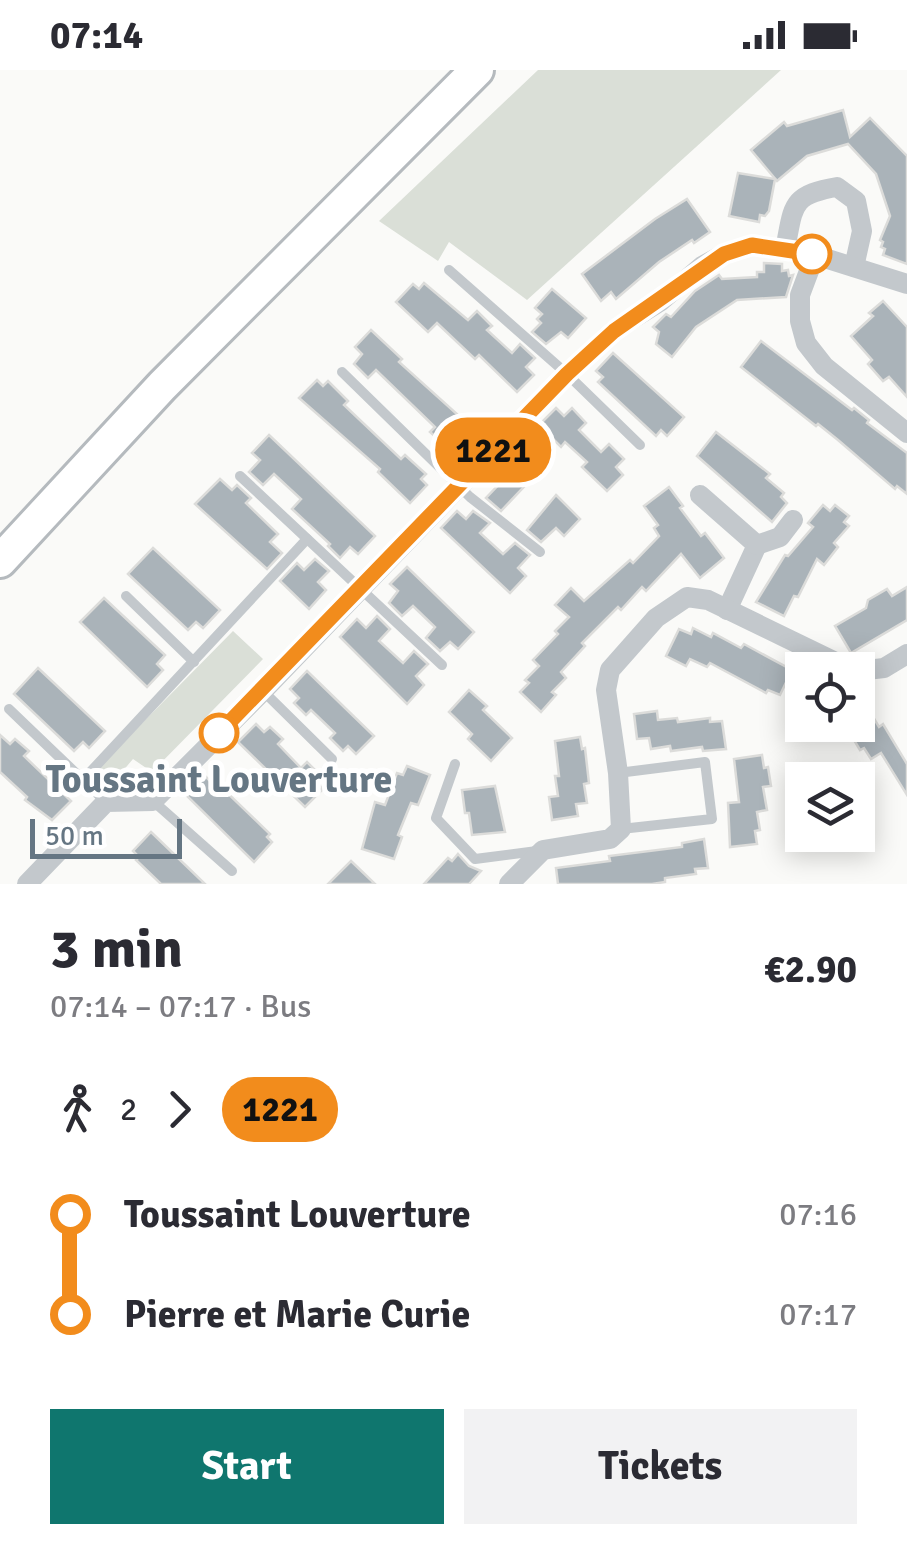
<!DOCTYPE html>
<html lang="en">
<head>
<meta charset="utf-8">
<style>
  :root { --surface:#fff; --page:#f2f2f3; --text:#2b2b33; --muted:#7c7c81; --accent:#0f766e }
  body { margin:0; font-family:Signika,sans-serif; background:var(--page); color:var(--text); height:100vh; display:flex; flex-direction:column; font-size:38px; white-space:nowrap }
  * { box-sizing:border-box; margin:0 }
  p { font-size:32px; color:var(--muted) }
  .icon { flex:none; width:55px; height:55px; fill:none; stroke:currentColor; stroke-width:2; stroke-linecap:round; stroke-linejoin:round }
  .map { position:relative; height:814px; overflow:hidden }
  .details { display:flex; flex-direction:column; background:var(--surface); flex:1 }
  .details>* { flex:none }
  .badge { padding:0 20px; border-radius:32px; font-size:35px; line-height:65px }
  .tools { position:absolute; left:785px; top:582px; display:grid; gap:20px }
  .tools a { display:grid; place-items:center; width:90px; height:90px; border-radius:0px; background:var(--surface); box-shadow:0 5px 25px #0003; font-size:50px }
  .scale { position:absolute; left:30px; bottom:25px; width:152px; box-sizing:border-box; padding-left:10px; border:5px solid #657683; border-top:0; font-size:28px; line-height:35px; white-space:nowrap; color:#657683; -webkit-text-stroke:8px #fff; paint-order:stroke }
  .map>.badge { position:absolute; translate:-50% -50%; box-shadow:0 0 0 5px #fff }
  .legs { display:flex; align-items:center; gap:15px; height:110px; padding:0 50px; font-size:32px }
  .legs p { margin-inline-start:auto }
  .summary { display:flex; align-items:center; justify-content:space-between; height:170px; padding:0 50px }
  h1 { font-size:55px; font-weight:700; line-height:75px }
  .primary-button { display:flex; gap:20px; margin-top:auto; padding:20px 50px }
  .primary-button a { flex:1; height:115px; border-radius:0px; background:var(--accent); color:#fff; font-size:40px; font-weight:700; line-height:115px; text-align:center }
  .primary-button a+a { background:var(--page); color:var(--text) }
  ul { padding:0 50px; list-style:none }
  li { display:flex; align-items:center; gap:35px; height:100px; font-size:38px }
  li i { display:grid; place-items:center; width:15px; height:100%; margin:0 12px; background:currentColor }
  li i::after { content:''; width:25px; height:25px; margin:-12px; border:8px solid; border-radius:50%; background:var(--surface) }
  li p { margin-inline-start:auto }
  li:first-child i { background:linear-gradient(#0000 50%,currentColor 0) }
  li:last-child i { background:linear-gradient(currentColor 50%,#0000 0) }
  .status { display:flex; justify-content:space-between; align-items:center; height:70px; padding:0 50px; background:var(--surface); direction:ltr }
  .status svg { height:28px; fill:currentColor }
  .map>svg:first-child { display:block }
  .green { fill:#dadfd7 }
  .building { fill:#aab3b9; stroke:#dcdcda; stroke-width:2.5 }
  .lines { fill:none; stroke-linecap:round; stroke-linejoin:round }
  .primary-casing { stroke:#b5babe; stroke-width:38 }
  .service { stroke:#c3c8cc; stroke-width:10 }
  .minor { stroke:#c3c8cc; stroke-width:20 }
  .primary { stroke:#fff; stroke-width:32 }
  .line-1-casing { stroke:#fff; stroke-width:22 }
  .line-1 { stroke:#f28c1c; stroke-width:15 }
  .stop-1-dot { fill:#fff; stroke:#f28c1c; stroke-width:5 }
  .labels { text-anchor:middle; stroke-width:10; stroke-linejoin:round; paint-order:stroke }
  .stop-label { font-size:38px; font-weight:bold; fill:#657683; stroke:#fff }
</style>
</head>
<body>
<div class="status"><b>07:14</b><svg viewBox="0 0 49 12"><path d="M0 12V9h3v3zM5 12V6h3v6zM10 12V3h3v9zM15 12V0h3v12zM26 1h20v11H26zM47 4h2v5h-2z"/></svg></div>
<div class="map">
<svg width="907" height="814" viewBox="0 0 907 814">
  <rect width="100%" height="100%" fill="#fafaf8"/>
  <g class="green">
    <path d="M538,0h243l-254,230 -78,-58 -11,19 -59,-40z"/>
    <path d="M233,561l30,28 -111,113 -19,-13 -23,27 -17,-13z"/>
  </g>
  <g class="building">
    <path d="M843,40l7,27 20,-19 37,38v108l-24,-9 2,-6 -4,-2 2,-5 -3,-2 10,-24 -14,-42 -28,-30 -41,12 -30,25 -26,-31 33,-28 3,4z"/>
    <path d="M738,103l37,6 -6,32 -4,5 -5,-1 -1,7 -30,-6z"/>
    <path d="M687,129l23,33 -16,11 -2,-3 -33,22 -43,37 -5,-7 -10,9 -19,-27 73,-55z"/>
    <path d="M764,193l18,1v7l6,-1 1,6 4,-1 -7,22 -49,3 -41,27 -24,30 -16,-13 3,-12 -6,-5 13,-13 5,3 24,-26 24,-16 3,4 35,-2v-5h7z"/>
    <path d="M424,213l44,37 9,-9 15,15 -5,4 25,23 8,-9 15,14 -9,9 8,8 -17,17 -38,-37 -4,4 -38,-36 -9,9 -32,-30 17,-18 6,5z"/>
    <path d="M552,219l34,29 -18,20 -7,-6 -15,12 -14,-12 9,-9 -4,-4 5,-5 -7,-6z"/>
    <path d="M883,231l24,26v70l-18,-20 -6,4 -15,-17 4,-4 -21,-24 22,-20 -4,-3z"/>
    <path d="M371,260l31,29 -3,3 79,71 -18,19 -6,-7 -4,5 -20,-18 5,-5 -59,-57 -8,8 -14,-14 8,-10 -7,-7z"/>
    <path d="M761,271l91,69 2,-2 15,12 -2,3 40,30v41l-10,-8 -2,3 -57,-49 -20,-16 -2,2 -75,-59z"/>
    <path d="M613,283l71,64 -17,19 -6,-6 -5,6 -58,-54 5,-5 -7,-6z"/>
    <path d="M317,310l6,6 5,-5 20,20 -4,4 57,54 4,-4 21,19 -5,5 6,6 -17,18 -32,-31 2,-3 -81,-71z"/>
    <path d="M556,338l8,8 8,-8 14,15 -7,7 22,22 8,-8 15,15 -8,8 7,8 -16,16 -25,-24 5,-5 -22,-20 -4,5 -22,-22z"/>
    <path d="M716,362l54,42 -4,4 18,15 -3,4 6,6 -15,19 -75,-66z"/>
    <path d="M269,365l106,101 -17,18 -8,-7 -10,11 -12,-12 2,-2 -38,-35 9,-10 -27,-25 -11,11 -14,-13 11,-12 -8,-7z"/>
    <path d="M513,385l22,20 -34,36 -15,-13 18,-19 -7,-7z"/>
    <path d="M220,409l12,11 5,-5 14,13 -5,5 32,31 -8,8 12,11 -15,16 -72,-65z"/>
    <path d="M669,417l14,19 -3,2 21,28 4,-3 19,25 -24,20 -19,-24 -35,37 -4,-4 -21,23 -3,-3 -36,36 3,3 -24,26 5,6 -14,14 4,3 -15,17 -21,-20 9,-9 -4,-3 14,-14 -6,-6 25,-26 -3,-3 14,-14 -14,-12 16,-17 13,13 46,-41 3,3 26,-27 -5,-8 4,-3 -14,-19z"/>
    <path d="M556,425l24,24 -16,17 -8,-8 -15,14 -14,-12z"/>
    <path d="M823,435l7,6 5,-6 14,11 -5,6 5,4 -15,17 4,4 -14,18 -7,-6 -19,38 -4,-1 -10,20 -28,-14 29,-47 3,1 25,-29 -5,-4z"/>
    <path d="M457,441l9,8 7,-8 17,12 -10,10 23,21 12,-11 15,12 -12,13 8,8 -16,17 -69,-65z"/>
    <path d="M153,478l67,62 -17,18 -7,-6 -8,8 -60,-56z"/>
    <path d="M315,489l14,12 -11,11 8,8 -17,19 -29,-28 17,-18 7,7z"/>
    <path d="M407,497l67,65 -16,17 -8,-7 -10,9 -14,-13 9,-11 -22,-21 -11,10 -13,-13 9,-12 -8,-7z"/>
    <path d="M907,517v33l-56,33 -16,-27 31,-18 2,-8 19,-11 5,7z"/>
    <path d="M104,528l61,57 -8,9 6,6 -16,17 -67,-65z"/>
    <path d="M377,546l13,13 -11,12 24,22 11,-12 14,13 -12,12 8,9 -17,19 -67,-67 17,-18 9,9z"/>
    <path d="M693,558l18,9 2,-4 28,15 3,-4 48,26 -12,25 -12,-5 -2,3 -56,-30 -3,4 -17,-8 -4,7 -20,-10 13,-27 12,5z"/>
    <path d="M38,598l67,63 -16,17 -6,-6 -9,9 -60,-57z"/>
    <path d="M307,601l67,65 -18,18 -8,-8 -5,5 -13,-13 5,-5 -24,-23 -5,5 -12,-12 5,-5 -9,-9z"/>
    <path d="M469,620l18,16 -4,4 29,28 -21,23 -23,-22 4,-5 -23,-22z"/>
    <path d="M858,622l21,35 4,-3 24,40v31l-26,-42 -10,6 -7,-11 -4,2 -15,-25h13z"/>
    <path d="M657,641l1,9 19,-2 1,4 32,-4v4l12,-1 4,28 -23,2 -1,-4 -31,4 -1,-5 -19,3 -2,-11 -12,1 -3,-25z"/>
    <path d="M256,654l8,8 6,-5 13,12 -5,5 23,24 6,-6 13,13 -5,6 8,8 -18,18 -67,-65z"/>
    <path d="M0,665l10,9 5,-5 14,12 -5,5 47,45 -19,19 -27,-20 2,-3 -27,-25z"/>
    <path d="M580,667l2,12 3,-1 4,35 -5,1 3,19 -11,1 2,12 -26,4 -3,-23 9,-1 -3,-20h4l-4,-35z"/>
    <path d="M762,685l2,13 4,-1 3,19 -8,1 4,23 -10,2 3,18 -5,1 2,13 -27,3 -2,-44 11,-1 -5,-43z"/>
    <path d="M407,696l23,9 -12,30 -7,-2 -13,32 4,2 -8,22 -32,-10 13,-47 10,3 12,-32 6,2z"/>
    <path d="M205,706l6,6 3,-2 56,54 -3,3 5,5 -18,20 -67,-66z"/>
    <path d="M495,716l10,46 -33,3 -3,-22h-4l-3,-23z"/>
    <path d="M151,762l54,52h-44l-25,-24 3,-3 -6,-6z"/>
    <path d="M704,769l4,29 -13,1 1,5 -31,4v4l-13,2h-94l-2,-16 54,-7 -1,-5 73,-9v-4z"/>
    <path d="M458,784l11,12 12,5 -12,13h-45l24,-26 4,3z"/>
    <path d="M351,791l24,23h-47z"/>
  </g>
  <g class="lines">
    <defs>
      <path id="primary" d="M0,491l162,-175 315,-316"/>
    </defs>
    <use href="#primary" class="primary-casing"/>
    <g class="service">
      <path d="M449,200l118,104 73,71"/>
      <path d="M342,302l128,125 70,55"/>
      <path d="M240,406l202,189"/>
      <path d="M126,526l68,66"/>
      <path d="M263,621l69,68"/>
      <path d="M9,639l97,93"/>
      <path d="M455,694l-19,54 39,41 62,-8"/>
      <path d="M618,703l87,-11 7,57 -91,10"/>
      <path d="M81,712l226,-243"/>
      <path d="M153,731l79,70"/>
    </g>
    <g class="minor">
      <path d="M785,179c9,-42 4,-54 52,-62l19,14 6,30 -8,36"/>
      <path d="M815,185l-15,40v26l6,22 18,23 83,67"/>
      <path d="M700,425l57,50 -30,65"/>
      <path d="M757,475l23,-8 13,-17"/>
      <path d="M858,601l26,-3 23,-14"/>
      <path d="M27,814l79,-82 47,-1 110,-110 304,-317 46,-43 48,-30 41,-35 22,-12 28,-9 63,10 92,29"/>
      <path d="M509,814l34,-34 67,-11 11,-10 -3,-56 -12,-83 4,-20 46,-52 31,-21 21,3 144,70"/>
    </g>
    <use href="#primary" class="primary"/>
  </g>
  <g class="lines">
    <defs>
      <path id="line-1" d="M219,663l348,-359 47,-43 110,-77 28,-9 60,9"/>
    </defs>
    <use href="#line-1" class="line-1-casing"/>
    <use href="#line-1" class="line-1"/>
  </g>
  <g class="stop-1-dot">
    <circle cx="812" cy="184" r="18"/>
    <circle cx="219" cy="663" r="18"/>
  </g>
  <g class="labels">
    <g class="stop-label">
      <text x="219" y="722">Toussaint Louverture</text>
    </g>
  </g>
</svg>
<div class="tools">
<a><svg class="icon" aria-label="locate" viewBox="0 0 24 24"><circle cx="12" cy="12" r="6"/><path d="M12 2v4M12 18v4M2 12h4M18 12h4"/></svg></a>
<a><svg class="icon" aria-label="layers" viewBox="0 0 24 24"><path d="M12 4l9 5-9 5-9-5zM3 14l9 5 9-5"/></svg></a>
</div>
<div class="scale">50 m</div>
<b class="badge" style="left:493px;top:380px;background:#f28c1c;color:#111">1221</b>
</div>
<section class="details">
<div class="summary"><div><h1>3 min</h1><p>07:14 – 07:17 · Bus</p></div><b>€2.90</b></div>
<div class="legs"><svg class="icon" aria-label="walk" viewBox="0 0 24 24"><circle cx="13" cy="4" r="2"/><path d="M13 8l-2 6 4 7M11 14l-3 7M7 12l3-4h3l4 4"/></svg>2<svg class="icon" aria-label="forward" viewBox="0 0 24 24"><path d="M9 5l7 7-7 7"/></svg><b class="badge" style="background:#f28c1c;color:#111">1221</b></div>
<ul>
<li><i style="color:#f28c1c"></i><b>Toussaint Louverture</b><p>07:16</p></li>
<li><i style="color:#f28c1c"></i><b>Pierre et Marie Curie</b><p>07:17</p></li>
</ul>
<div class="primary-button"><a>Start</a><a>Tickets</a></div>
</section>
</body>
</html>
